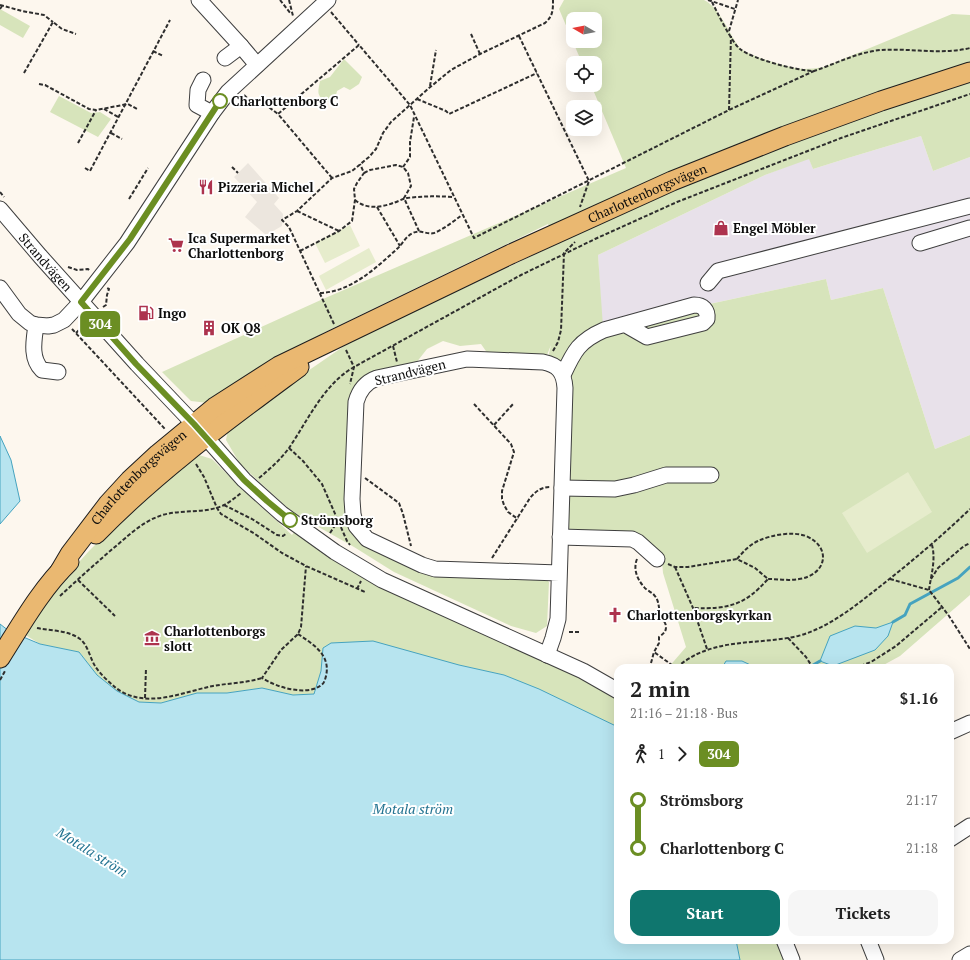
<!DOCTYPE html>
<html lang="en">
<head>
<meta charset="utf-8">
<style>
  :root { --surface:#fff; --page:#f6f6f6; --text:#222; --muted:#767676; --accent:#0f766e }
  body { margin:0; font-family:"PT Serif",serif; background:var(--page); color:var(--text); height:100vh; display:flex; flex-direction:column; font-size:15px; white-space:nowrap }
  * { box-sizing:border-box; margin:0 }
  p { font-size:13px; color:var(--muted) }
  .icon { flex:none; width:22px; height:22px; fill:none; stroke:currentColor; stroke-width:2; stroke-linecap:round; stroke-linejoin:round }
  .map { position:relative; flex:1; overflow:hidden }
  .side { position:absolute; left:614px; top:664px; width:340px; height:280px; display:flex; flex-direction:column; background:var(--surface); border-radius:12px; box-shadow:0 4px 16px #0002 }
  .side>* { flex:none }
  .badge { padding:0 8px; border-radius:6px; font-size:14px; line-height:26px }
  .needle { width:26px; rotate:279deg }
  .tools { position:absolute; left:566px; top:12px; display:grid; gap:8px }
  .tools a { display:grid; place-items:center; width:36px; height:36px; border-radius:8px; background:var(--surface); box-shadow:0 4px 16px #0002; font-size:20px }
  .map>.badge { position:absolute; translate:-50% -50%; box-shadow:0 0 0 2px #fff }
  .legs { display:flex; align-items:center; gap:6px; height:44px; padding:0 16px; font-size:13px }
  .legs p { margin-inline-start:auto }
  .summary { display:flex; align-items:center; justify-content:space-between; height:68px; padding:0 16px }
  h1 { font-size:22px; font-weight:700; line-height:30px }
  .action { display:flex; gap:8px; margin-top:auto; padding:8px 16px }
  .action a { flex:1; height:46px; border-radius:12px; background:var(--accent); color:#fff; font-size:16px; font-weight:700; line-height:46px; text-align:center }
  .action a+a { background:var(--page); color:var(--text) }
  ul { padding:0 16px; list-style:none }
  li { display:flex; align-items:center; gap:14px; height:48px; font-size:15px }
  li i { display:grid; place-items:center; width:6px; height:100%; margin:0 5px; background:currentColor }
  li i::after { content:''; width:10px; height:10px; margin:-5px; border:3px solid; border-radius:50%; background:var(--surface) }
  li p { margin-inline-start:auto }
  li:first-child i { background:linear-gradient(#0000 50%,currentColor 0) }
  li:last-child i { background:linear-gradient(currentColor 50%,#0000 0) }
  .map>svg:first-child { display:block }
  .industrial { fill:#e8e1ea }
  .green { fill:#d7e4bb; fill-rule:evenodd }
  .pitch { fill:#e6eccc }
  .plaza { fill:#ece6de }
  .water { fill:#b7e4ef; stroke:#46a3bf }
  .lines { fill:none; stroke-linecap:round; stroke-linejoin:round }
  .stream { stroke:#46a3bf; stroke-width:3 }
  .minor-casing { stroke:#3f3f3f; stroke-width:17 }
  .major-casing { stroke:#1d1d1d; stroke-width:21 }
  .path { stroke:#2e2e2e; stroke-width:2; stroke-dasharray:4 2; stroke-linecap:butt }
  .minor { stroke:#fff; stroke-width:15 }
  .major { stroke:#eab871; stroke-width:19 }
  .line-1-casing { stroke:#fff; stroke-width:9 }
  .line-1 { stroke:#6b8e23; stroke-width:6 }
  .stop-1-dot { fill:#fff; stroke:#6b8e23; stroke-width:2 }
  .labels { text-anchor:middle; stroke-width:4; stroke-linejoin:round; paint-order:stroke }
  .stop-label { font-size:13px; font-weight:bold; fill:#0c0c0c; stroke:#fff; text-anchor:start }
  .poi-label { font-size:13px; font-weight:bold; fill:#0c0c0c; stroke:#fff; text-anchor:start }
  .street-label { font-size:13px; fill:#0c0c0c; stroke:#fff }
  .water-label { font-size:14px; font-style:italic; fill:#237391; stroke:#fff }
</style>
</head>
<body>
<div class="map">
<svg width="970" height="960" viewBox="0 0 970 960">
  <rect width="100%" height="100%" fill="#fdf7ee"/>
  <path class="industrial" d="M921,136l12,35 37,-14v278l-35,14 -52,-161 -52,12 -5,-21 -224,48 -4,-72 167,-80 44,-17 4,11 35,-11z"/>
  <g class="green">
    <path d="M564,0h140c15,7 25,33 35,47 6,8 53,22 64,22 7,0 14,-1 21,-2l128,-53 18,1v142l-37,14 -12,-35 -73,22 -35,11 -4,-10 -44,16 -167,80 5,72 223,-48 5,21 52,-12 52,161 35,-14v160l-70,61 -22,12h-210l18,-21 -23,-74 -1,-12 -25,-15 -79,-12 5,-159 -16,-13 4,-17 -4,10 -59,-1 -7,-10 -21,2 -17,-5 -16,8 -11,14 -56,21 -13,128 58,52 138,13 6,5 -2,44 -11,7 -25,-7 -117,-54 -40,-25 -62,-35 -52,-48 -14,-24 2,-10 23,-20 99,-68 205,-97 -7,-21 -225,109 -115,70 -17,-2 -29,-29 161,-73 303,-131 -35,-83h4v-22h-13l-23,-54zM573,19h22v22h-22z"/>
    <path d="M0,9l30,17 -7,12 -23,-13z"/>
    <path d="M344,59l18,18 -3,7 -9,6 -6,-3 -7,4 -2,8 -8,3c-11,-6 -9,-10 -7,-21l10,-4z"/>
    <path d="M59,96l32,17 9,-1 11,7 -13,18 -48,-25z"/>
    <path d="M199,455l13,4 23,23 57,53 6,-8 15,9 305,157v34l-114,-52 -45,-10 -136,-17 -2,23 -6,23 -22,1 -31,-7 -35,5h-30l-36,10 -22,-1 -22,-11 -20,-16 -18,-23 -39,-8 -16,-10 37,-52 28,-31 36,-36 57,-54z"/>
    <path d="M736,940h44l8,20h-48z"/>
  </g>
  <g class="pitch">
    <path d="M350,225l10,21 -35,17 -10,-20z"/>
    <path d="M369,248l7,14 -50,28 -7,-14z"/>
    <path d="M908,472l24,40 -65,41 -25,-40z"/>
  </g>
  <path class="plaza" d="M248,163l31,35 -5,6 9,10 -1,12 -16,9 -21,-18 12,-15 -23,-25z"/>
  <g class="water">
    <path d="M0,436l11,24 9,41 -20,23z"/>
    <path d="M893,622l-5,14 -13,14 -42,16 -13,-5 10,-25 25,-10 21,2z"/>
    <path d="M0,624l9,7 31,13 39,8 18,23 20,16 22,11 22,1 36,-10h30l35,-5 31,7 21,-1 7,-23 2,-23 8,-5 42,-2 86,24 45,10 35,14 79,38v213h118l4,20h-740z"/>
    <path d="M726,661h16l15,7h-35z"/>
  </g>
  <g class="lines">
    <g class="stream">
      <path d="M893,622l12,-7 5,-11 48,-26 12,-11"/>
      <path d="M808,668l12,-7"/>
    </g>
    <defs>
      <g id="minor">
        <path d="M199,0l42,46"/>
        <path d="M225,58l16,-12 16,19"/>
        <path d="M203,80l-5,10 -1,15 15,8"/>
        <path id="s1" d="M0,209l40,47 97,108 57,60 50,56 38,34 53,38 47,28 201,91 35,20"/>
        <path d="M920,243l50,-15"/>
        <path d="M708,283l10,-12 252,-65"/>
        <path d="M0,288l19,26 11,9 6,2 12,1 6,-1 10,-5 17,-18 46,-59 85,-130 16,-21 100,-92"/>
        <path d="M36,325c-2,15 -6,33 6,45l16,2"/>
        <path d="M563,375c11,-24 16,-34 41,-45l90,-25c9,0 14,5 13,14l-4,4 -56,14 -21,-12"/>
        <path d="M562,488l53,1 19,-4 32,-10h45"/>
        <path d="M560,537l72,2 6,3 19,17"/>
        <path d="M547,655l6,-17 5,-19 7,-231c-1,-16 -7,-23 -22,-26l-76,-3 -90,19c-11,4 -18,13 -21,24l-4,97 1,15 3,12 11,13 55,26 13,4 124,4"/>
        <path d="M950,732l20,-9"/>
        <path d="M950,839l20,-13"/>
        <path d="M784,940l8,20"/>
        <path d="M868,940l8,20"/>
        <path d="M960,960l10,-6"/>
      </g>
      <g id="major">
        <path d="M96,534c61,-63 133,-115 203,-167"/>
        <path id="s2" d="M60,571l10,-17 38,-50 22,-24 28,-26 57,-47 64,-41 232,-112 161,-73 113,-45 96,-35 89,-29"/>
        <path d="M0,658c21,-33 41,-69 69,-96"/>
      </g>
    </defs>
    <use href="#minor" class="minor-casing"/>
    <use href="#major" class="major-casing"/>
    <g class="path">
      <path d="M280,0l11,14"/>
      <path d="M289,0l4,16"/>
      <path d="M708,0l27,9"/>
      <path d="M712,2c5,10 20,41 28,47 12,10 58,22 74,22 21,-7 44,-19 67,-21 29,-2 61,5 89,-2"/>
      <path d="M0,5l22,6 22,4 9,7"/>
      <path d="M0,9l2,-3"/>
      <path d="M331,12l28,33"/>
      <path d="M729,31l9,-31"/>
      <path d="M471,34l9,20"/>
      <path d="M519,36l70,145 -9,26"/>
      <path d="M153,51l10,5"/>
      <path d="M24,73l29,-51 9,7 14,5"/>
      <path d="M39,84l6,1 44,24 7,1 32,-6 9,5"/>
      <path d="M430,86l6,-36"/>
      <path d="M244,95l7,7h11l16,12"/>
      <path d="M417,99l29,12 3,3 88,-41"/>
      <path d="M104,109l14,8"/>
      <path d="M729,110l2,-74"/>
      <path d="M111,133l11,6"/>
      <path d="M78,143l18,-33"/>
      <path d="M232,167l6,6"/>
      <path d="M403,167l7,-10v-15l4,-25"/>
      <path d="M85,168l5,3 80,-151"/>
      <path d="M364,173l6,-3 26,-5 7,2 5,6 3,13 -7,12 15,33"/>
      <path d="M332,178l-54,-64 81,-69 51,60 64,133 255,-128 85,-39"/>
      <path d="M0,192l4,5"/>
      <path d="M129,199l19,-31"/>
      <path d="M355,200c10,9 25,8 38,3 4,-1 9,-4 14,-5 16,-2 31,-2 47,-1"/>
      <path d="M377,207l23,39"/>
      <path d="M297,211l42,20"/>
      <path d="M300,251l39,-20 13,-10 3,-21 -1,-11 3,-6 7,-10 -4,-9"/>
      <path d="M68,267l9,3 11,-1 2,2"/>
      <path d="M320,293c31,-1 56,-25 78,-45 5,-5 8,-12 15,-15 7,-4 14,2 21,0 10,-4 20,-12 28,-18"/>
      <path d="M103,307l3,-2 1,-10 2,-6 -2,-1"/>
      <path d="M334,324l-45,-97 -7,-7 15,-9 35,-33 20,-7 17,-14 7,-8 7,-16 8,-11 38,-34 22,-18 29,-16 65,-31c8,-7 8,-13 8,-23"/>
      <path d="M72,329l93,100"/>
      <path d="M76,333l9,-9"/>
      <path d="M393,346l4,16"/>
      <path d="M346,350l8,17 -4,17"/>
      <path d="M553,351l5,-9 3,-12 3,-77 11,-11"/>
      <path d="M474,404l37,40 3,8 -12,39v8l2,6 4,7 10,7"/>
      <path d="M494,425l20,-22"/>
      <path d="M289,448l14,13 19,23 25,57 3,4"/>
      <path d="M196,464l8,13 13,31 4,6 34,20 27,19 24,13 59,26"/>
      <path d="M259,478c11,-9 22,-19 30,-30 19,-28 35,-64 65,-81l167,-92 74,-36 82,-37 164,-64 129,-44"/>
      <path d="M365,478l34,25 4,11 8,32"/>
      <path d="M224,505l28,14 25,16 6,1 4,-3"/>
      <path d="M330,533l8,-12 4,-2"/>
      <path d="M492,558l38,-60c6,-7 11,-11 21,-11"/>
      <path d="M637,559c-4,10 0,20 7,28 3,4 8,5 10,8 6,6 4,14 7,21 2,4 5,7 5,11 0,5 -3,7 -7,10v6l-5,9 22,16"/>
      <path d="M737,559c6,-7 12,-14 21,-18 13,-6 34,-10 48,-5 26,11 21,39 -7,43 -10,2 -21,0 -31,0"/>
      <path d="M668,564l7,3h13l49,-8 18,9 13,11c-24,27 -40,30 -75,29"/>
      <path d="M675,567l18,41 14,41"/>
      <path d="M890,579l39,11 20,26 21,33"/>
      <path d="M931,579l7,-11 26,-22 6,-3"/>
      <path d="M78,580l37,36"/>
      <path d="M357,589l4,-8"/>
      <path d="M929,590c2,-15 7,-30 3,-45"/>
      <path d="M60,596c16,-15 33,-30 50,-45 15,-12 29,-27 47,-34 21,-9 46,-2 67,-12 6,-3 12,-8 17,-12"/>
      <path d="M37,628c14,3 31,2 43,11 8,6 10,19 15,27 5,8 14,16 21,22 30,22 66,4 97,-2 16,-3 33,-3 49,-8"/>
      <path d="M569,632h10"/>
      <path d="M298,634c15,10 33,21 28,42 -1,4 -2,8 -6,10 -15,10 -44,1 -58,-8l19,-28 17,-16 3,-7 5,-61"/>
      <path d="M788,638l18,19 7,11"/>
      <path d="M651,663l3,-11"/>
      <path d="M677,668c5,-6 13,-10 20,-14 33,-15 66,-10 101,-18 30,-8 56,-29 80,-48 32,-25 63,-51 92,-79"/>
      <path d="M855,668l16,-6 25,-16 46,-39"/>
      <path d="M0,680l5,-9"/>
      <path d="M145,698l1,-30"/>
    </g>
    <use href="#minor" class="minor"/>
    <use href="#major" class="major"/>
  </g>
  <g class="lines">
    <defs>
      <path id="line-1" d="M220,101l-90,138 -49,63 55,62 58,60 50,56 23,21 23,19"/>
    </defs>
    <use href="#line-1" class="line-1-casing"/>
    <use href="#line-1" class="line-1"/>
  </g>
  <defs>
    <symbol id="restaurant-bare" viewBox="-9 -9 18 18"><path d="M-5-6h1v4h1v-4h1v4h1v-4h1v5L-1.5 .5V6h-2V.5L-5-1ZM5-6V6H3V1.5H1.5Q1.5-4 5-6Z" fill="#ad334e" stroke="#fff" stroke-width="2.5" paint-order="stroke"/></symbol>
    <symbol id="shop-bare" viewBox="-9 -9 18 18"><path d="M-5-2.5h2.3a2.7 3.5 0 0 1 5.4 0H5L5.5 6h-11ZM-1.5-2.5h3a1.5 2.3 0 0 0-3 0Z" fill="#ad334e" stroke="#fff" stroke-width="2.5" paint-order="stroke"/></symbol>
    <symbol id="supermarket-bare" viewBox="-9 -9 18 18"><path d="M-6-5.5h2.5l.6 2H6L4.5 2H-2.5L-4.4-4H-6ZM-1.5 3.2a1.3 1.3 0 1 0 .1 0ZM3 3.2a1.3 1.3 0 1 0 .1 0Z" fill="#ad334e" stroke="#fff" stroke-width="2.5" paint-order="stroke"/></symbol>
    <symbol id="fuel-bare" viewBox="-9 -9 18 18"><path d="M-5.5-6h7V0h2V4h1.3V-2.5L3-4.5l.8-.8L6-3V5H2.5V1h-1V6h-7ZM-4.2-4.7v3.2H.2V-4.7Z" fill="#ad334e" stroke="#fff" stroke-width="2.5" paint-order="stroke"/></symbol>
    <symbol id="building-bare" viewBox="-9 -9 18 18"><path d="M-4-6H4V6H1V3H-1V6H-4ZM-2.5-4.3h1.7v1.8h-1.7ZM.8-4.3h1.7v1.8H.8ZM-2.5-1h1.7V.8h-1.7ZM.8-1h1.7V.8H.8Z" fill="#ad334e" stroke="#fff" stroke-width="2.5" paint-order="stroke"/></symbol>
    <symbol id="church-bare" viewBox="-9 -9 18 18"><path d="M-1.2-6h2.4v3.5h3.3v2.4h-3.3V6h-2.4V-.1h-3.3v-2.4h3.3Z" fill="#ad334e" stroke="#fff" stroke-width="2.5" paint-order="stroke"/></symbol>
    <symbol id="museum-bare" viewBox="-9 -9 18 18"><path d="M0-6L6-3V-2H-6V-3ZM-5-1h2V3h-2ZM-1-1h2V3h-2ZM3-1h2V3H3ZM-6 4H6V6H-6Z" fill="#ad334e" stroke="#fff" stroke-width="2.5" paint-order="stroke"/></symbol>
  </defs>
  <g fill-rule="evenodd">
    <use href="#restaurant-bare" x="195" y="176" width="22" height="22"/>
    <use href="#shop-bare" x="710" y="217" width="22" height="22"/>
    <use href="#supermarket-bare" x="165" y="234" width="22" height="22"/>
    <use href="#fuel-bare" x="135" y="302" width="22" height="22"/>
    <use href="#building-bare" x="198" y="317" width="22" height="22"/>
    <use href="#church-bare" x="604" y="604" width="22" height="22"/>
    <use href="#museum-bare" x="141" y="627" width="22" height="22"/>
  </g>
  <g class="stop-1-dot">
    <circle cx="220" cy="101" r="7"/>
    <circle cx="290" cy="520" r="7"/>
  </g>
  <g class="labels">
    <g class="stop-label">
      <text x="231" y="106">Charlottenborg C</text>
      <text x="301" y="525">Strömsborg</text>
    </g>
    <g class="poi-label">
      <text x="218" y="192">Pizzeria Michel</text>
      <text x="733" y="233">Engel Möbler</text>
      <text x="188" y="243">Ica Supermarket<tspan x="188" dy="15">Charlottenborg</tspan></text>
      <text x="158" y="318">Ingo</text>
      <text x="221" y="333">OK Q8</text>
      <text x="627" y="620">Charlottenborgskyrkan</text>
      <text x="164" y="636">Charlottenborgs<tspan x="164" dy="15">slott</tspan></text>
    </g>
    <g class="street-label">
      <text dy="5" stroke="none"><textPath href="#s2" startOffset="710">Charlottenborgsvägen</textPath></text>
      <text dy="5" stroke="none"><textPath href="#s1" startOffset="70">Strandvägen</textPath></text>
      <text transform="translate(410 372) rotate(-14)" y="5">Strandvägen</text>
      <text dy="5" stroke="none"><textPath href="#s2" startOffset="123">Charlottenborgsvägen</textPath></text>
    </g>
    <g class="water-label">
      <text x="413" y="814">Motala ström</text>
      <text transform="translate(92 852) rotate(32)" y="5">Motala ström</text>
    </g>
  </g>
</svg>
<div class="tools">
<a><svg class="needle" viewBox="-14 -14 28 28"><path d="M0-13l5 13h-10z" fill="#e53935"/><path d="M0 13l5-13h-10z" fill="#767676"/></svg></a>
<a><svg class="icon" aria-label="locate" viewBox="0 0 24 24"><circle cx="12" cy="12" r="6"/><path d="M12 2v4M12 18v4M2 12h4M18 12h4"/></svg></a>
<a><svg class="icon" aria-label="layers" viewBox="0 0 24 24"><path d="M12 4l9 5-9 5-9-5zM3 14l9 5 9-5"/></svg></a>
</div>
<b class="badge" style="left:100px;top:324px;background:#6b8e23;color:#fff">304</b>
<section class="side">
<div class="summary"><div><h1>2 min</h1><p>21:16 – 21:18 · Bus</p></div><b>$1.16</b></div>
<div class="legs"><svg class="icon" aria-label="walk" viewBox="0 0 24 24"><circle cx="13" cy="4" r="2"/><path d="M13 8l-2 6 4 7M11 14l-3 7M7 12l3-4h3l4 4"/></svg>1<svg class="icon" aria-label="forward" viewBox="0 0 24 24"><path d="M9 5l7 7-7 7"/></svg><b class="badge" style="background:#6b8e23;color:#fff">304</b></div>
<ul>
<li><i style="color:#6b8e23"></i><b>Strömsborg</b><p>21:17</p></li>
<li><i style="color:#6b8e23"></i><b>Charlottenborg C</b><p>21:18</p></li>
</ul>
<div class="action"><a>Start</a><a>Tickets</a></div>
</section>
</div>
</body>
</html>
